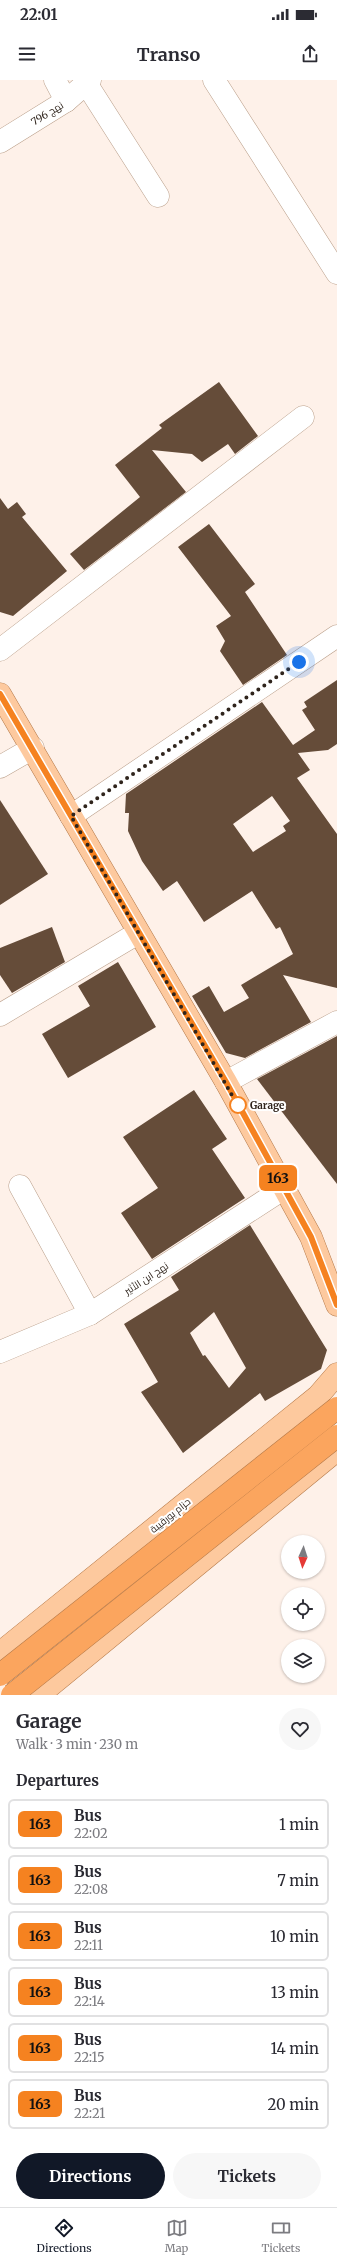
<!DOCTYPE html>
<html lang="en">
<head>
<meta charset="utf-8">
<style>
  :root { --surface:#fff; --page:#f7f7f7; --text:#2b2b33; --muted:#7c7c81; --line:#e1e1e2; --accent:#111827 }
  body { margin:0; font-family:Merriweather,Cairo,serif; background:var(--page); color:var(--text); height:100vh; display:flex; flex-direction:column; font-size:15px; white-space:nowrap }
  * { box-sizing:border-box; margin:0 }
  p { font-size:13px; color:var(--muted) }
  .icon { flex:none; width:22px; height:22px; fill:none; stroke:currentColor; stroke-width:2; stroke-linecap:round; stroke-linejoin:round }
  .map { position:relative; height:1615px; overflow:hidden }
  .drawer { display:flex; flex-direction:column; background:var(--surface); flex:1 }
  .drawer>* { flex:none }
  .badge { padding:0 8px; border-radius:6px; font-size:14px; line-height:26px }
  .needle { width:26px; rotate:183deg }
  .fabs { position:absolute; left:281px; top:1455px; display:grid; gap:8px }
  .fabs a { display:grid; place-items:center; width:44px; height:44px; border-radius:50%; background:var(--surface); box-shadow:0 1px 3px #0004; font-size:20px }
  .you { position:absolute; width:20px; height:20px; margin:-10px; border:3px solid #fff; border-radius:50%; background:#1a73e8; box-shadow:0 0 0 6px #1a73e833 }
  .map>.badge { position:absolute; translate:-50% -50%; box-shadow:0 0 0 2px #fff }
  h2 { padding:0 16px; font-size:15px; line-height:36px }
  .round { display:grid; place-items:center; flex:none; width:42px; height:42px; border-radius:21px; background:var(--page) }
  .headline { display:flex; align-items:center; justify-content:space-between; height:68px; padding:0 16px }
  h1 { font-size:19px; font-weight:700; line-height:30px }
  .primary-button { display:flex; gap:8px; margin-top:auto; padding:8px 16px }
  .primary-button a { flex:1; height:46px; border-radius:24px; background:var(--accent); color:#fff; font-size:16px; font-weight:700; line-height:46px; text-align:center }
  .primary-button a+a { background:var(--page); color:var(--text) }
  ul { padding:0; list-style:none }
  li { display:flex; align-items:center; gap:12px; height:50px; margin:0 8px 6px; padding:0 8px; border:2px solid var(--line); border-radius:6px }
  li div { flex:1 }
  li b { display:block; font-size:15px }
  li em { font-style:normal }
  li .badge { min-width:44px; font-weight:700; text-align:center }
  .status { display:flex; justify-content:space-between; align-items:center; height:28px; padding:0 20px; background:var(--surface); direction:ltr }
  .status svg { height:11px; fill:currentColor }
  header { display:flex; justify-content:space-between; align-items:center; height:52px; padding:0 16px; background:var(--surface); font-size:18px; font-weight:700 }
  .dock { display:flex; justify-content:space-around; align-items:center; height:56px; border-top:1px solid var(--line); background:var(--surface); font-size:11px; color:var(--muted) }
  .dock a { display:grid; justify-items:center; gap:2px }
  .dock .selected { color:var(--accent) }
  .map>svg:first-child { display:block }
  .building { fill:#654c39; fill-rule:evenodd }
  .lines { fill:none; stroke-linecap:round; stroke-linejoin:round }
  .minor-casing { stroke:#ba9f8a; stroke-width:23 }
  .major-casing { stroke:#b47847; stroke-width:23 }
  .minor { stroke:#fff; stroke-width:22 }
  .major { stroke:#fdc99e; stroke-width:22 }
  .highway-bridge-casing { stroke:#b47847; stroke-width:23; stroke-linecap:butt }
  .highway-bridge { stroke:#fba55e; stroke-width:22 }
  .line-casing { stroke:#fff; stroke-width:9 }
  .line { stroke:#f58220; stroke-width:6 }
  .walk { stroke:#2f241c; stroke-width:4; stroke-dasharray:0 7.2 }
  .stop-dot { fill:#fff; stroke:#f58220; stroke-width:2 }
  .labels { text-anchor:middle; stroke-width:4; stroke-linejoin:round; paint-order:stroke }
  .street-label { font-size:10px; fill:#2f241c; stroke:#fff }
  .stop-label { font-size:10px; font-weight:bold; fill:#2f241c; stroke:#fff; text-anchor:start }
</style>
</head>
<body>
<div class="status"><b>22:01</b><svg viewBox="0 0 49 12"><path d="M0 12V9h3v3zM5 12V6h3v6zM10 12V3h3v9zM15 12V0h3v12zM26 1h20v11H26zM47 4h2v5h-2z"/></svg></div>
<header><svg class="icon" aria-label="menu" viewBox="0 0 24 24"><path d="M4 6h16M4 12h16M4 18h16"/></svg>Transo<svg class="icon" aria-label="share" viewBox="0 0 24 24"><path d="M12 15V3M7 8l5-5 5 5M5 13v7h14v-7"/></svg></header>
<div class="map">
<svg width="337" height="1615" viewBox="0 0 337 1615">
  <rect width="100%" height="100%" fill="#fef1e9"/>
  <g class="building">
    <path d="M219,302l39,54 -23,18 -7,-10 -26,18 -10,-8 -40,-4 34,42 -102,78 -14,-16 70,-57 -25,-32 47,-37 -3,-3z"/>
    <path d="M0,418l8,11 9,-7 9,12 -4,3 45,54 -54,45 -13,-4z"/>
    <path d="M209,444l46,60 -10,8 42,63 -44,30 -23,-34 5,-10 -9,-15 15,-10 -53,-69z"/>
    <path d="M337,600v64l-9,6 -30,3 12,17 -13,8 40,56v154l-54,-13 28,47 -66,36 -19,-5 -34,-57 17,-10 15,26 25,-14 -8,-13 52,-31 -13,-27 -4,2 -24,-38 -48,31 -27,-41 -14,10 -21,-30 -14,-30 1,-18h-4l1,-19 136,-92 31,43 22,-15 -13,-20 5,-3 -3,-5zM272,716l18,25 -7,5 3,5 -33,21 -20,-28z"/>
    <path d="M0,720l48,74 -48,31z"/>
    <path d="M52,847l13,35 -53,31 -12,-18v-27z"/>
    <path d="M118,882l38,65 -88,51 -26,-44 48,-28 -12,-20z"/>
    <path d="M337,956v148l-80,-105z"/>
    <path d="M194,1010l33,49 -15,10 33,49 -93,61 -31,-46 37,-25 -35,-51z"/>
    <path d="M250,1145l77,125 -6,19 -56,32 -5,-8 -77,60 -42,-61 17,-10 -34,-58 55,-34 -8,-13zM214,1232l32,56 -17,20 -24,-33 -2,1 -13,-23z"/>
  </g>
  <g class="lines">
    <defs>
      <g id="minor">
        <path d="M55,0l11,21"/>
        <path d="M214,0l123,193"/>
        <path d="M86,3l72,113"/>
        <path d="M0,62l66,-41 24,-21"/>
        <path d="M0,570l303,-233"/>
        <path d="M0,687l33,-19"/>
        <path d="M71,736l266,-180"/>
        <path d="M0,935l138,-82"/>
        <path d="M226,1002l111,-60"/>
        <path d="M20,1106l70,128"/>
        <path d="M0,1272l90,-38 193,-125"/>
      </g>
      <g id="major">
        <path d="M0,614l226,388 85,155 26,68"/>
        <path d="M0,1573l318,-257 19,-22"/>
        <path d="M39,1615l298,-245"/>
      </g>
    </defs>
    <use href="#minor" class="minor-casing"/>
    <use href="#major" class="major-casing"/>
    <use href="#minor" class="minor"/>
    <use href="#major" class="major"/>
    <defs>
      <g id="highway-bridge">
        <path d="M0,1595l337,-267"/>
        <path d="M12,1615l325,-259"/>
      </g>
    </defs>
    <use href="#highway-bridge" class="highway-bridge-casing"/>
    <use href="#highway-bridge" class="highway-bridge"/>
  </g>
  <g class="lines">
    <defs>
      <path id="line" d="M0,614l226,388 85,155 26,68"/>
    </defs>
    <use href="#line" class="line-casing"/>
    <use href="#line" class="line"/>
    <path class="walk" d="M238,1025l2,4 -169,-293 228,-154"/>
  </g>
  <circle class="stop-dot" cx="238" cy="1025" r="8"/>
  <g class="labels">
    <g class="street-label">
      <text transform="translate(47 33) rotate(-32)" y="4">نهج 796</text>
      <text transform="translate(146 1198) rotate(-33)" y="4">نهج ابن الأثير</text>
      <text transform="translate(170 1435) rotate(-39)" y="4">حزام بورقيبة</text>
    </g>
    <g class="stop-label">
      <text x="250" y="1029">Garage</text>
    </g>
  </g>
</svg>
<div class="fabs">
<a><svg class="needle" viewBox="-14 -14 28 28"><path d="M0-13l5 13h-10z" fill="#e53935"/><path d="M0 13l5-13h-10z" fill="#7c7c81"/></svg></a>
<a><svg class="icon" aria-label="locate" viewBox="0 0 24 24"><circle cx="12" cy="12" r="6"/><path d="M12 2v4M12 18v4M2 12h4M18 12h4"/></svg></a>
<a><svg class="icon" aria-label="layers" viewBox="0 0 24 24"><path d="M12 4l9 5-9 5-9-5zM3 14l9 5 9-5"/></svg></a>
</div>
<div class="you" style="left:299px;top:582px"></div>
<b class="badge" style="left:278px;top:1098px;background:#f58220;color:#111">163</b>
</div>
<section class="drawer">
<div class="headline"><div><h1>Garage</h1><p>Walk · 3 min · 230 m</p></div><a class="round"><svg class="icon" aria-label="heart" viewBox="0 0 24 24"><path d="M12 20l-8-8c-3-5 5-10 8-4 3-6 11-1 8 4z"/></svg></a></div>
<h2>Departures</h2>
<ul>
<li><span class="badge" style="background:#f58220;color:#111">163</span><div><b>Bus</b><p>22:02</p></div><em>1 min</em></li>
<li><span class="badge" style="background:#f58220;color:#111">163</span><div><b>Bus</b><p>22:08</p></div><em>7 min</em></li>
<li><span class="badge" style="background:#f58220;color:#111">163</span><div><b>Bus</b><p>22:11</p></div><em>10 min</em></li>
<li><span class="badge" style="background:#f58220;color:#111">163</span><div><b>Bus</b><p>22:14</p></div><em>13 min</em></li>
<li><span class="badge" style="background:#f58220;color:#111">163</span><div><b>Bus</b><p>22:15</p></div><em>14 min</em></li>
<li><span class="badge" style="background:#f58220;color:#111">163</span><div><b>Bus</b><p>22:21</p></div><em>20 min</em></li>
</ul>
<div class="primary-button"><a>Directions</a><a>Tickets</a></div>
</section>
<nav class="dock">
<a class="selected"><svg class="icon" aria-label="directions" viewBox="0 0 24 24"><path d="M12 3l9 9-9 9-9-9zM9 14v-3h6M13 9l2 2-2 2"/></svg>Directions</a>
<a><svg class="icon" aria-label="map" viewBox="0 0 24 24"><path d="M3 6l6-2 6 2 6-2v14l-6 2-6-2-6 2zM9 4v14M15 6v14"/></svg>Map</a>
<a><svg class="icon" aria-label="tickets" viewBox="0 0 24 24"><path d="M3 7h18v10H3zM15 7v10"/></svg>Tickets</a>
</nav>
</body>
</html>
